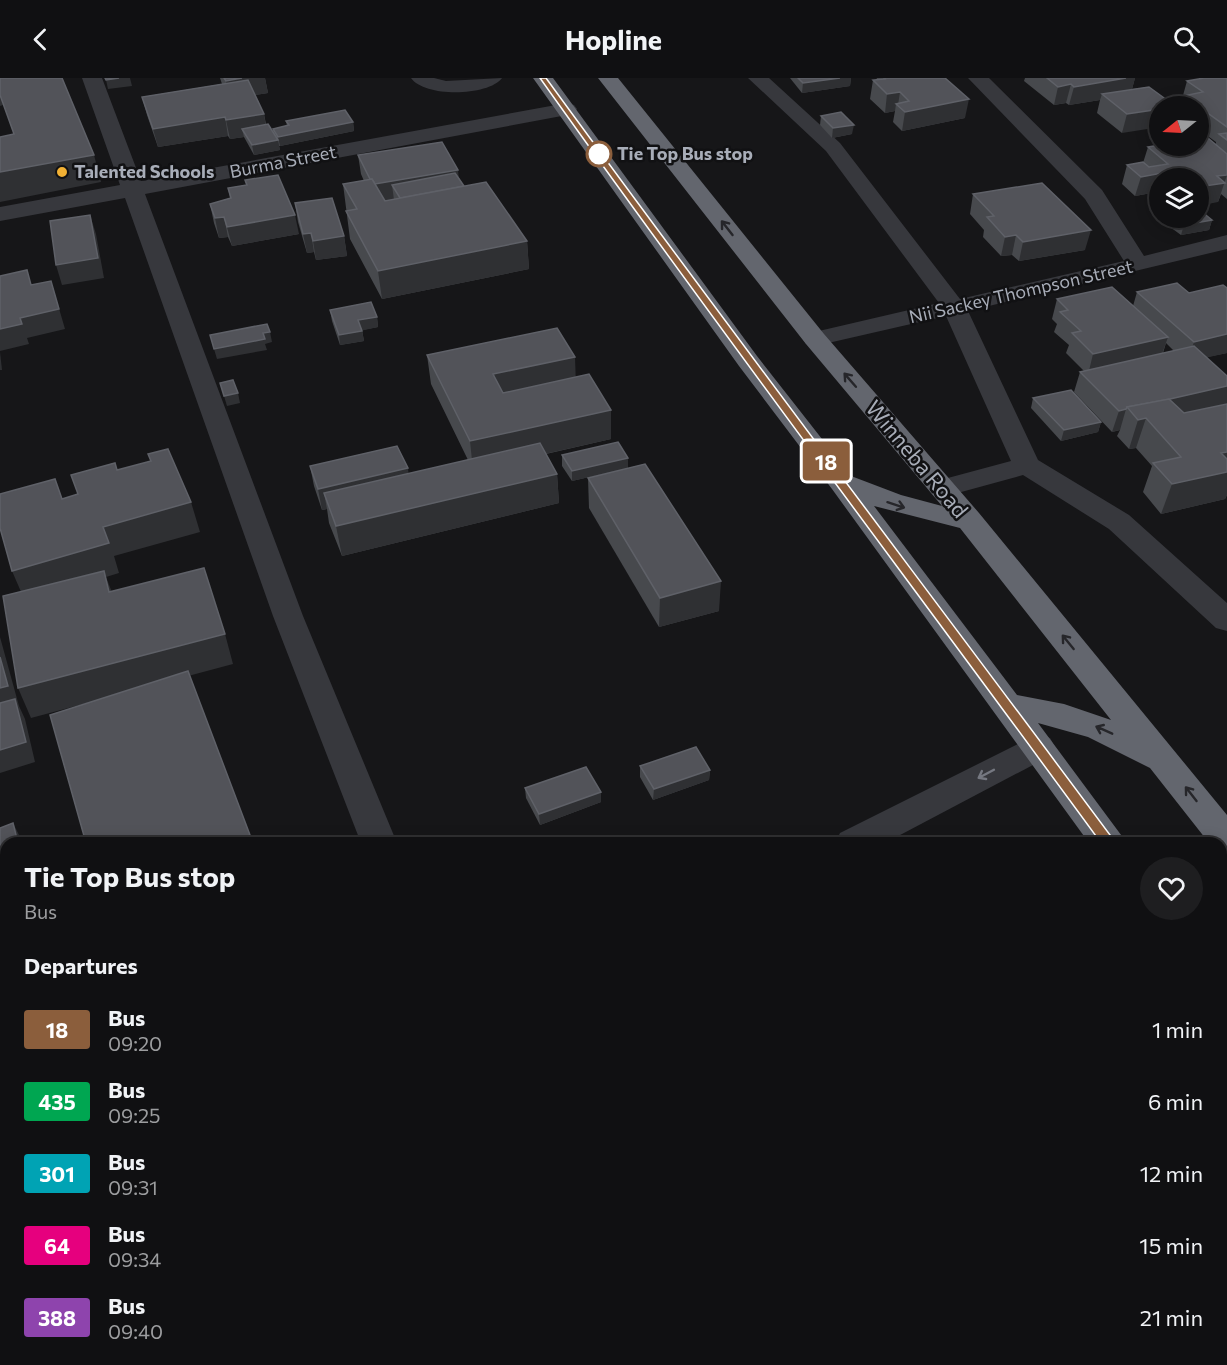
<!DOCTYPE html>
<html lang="en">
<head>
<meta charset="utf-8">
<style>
  :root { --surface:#101012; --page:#1e1e20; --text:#f1f3f6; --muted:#9c9d9f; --line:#303032 }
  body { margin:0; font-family:Commissioner,sans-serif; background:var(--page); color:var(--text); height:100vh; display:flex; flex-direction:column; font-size:22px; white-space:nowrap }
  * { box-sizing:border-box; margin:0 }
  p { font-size:20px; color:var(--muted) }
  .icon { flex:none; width:33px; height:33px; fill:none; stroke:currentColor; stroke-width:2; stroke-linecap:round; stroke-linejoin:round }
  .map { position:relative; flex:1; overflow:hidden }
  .drawer { position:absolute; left:0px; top:759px; width:1227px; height:528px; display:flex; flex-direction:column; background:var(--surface); border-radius:18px 18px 0 0; box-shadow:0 3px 15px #0003,0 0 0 2px var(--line) }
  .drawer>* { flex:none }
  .badge { padding:0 12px; border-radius:4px; font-size:21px; line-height:39px }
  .needle { width:39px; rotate:252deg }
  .tools { position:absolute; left:1149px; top:18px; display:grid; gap:12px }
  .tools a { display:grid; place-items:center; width:60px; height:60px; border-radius:50%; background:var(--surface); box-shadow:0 3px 15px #0003,0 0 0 2px var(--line); font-size:30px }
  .map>.badge { position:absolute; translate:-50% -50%; box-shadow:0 0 0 3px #fff }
  h2 { padding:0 24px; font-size:22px; line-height:54px }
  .round { display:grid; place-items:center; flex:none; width:63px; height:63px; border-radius:32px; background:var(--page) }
  .overview { display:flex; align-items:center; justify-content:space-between; height:102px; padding:0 24px }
  h1 { font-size:28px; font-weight:700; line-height:45px }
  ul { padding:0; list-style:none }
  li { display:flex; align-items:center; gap:18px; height:72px; padding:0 24px }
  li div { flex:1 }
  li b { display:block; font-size:22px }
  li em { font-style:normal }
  li .badge { min-width:66px; font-weight:700; text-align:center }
  header { display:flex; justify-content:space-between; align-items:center; height:78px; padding:0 24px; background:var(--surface); font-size:27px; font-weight:700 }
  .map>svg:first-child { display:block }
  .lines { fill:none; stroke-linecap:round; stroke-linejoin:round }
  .minor { fill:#37383d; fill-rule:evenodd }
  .highway { fill:#63666e; fill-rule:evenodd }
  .wall { fill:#47494d; fill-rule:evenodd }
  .shaded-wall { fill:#2f3033 }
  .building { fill:#525359; stroke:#5f6168; stroke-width:1.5 }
  .oneway { stroke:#26262a }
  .oneway2 { stroke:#757881 }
  .line { fill:#8b5e3c; stroke:#fff; stroke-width:1.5 }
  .stop-dot { fill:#fff; stroke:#8b5e3c; stroke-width:3 }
  .poi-dot { fill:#f2b134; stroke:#111113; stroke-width:2 }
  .labels { text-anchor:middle; stroke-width:5; stroke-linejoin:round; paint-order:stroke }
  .far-stop-label { font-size:18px; font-weight:bold; fill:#a8adb8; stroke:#111113; text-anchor:start }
  .far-street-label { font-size:18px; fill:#a8adb8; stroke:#111113 }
  .far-poi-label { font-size:18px; font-weight:bold; fill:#a8adb8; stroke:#111113; text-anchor:start }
  .street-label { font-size:22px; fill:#a8adb8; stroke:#111113 }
</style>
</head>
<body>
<header><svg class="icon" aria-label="back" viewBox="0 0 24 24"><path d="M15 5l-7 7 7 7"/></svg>Hopline<svg class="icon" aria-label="search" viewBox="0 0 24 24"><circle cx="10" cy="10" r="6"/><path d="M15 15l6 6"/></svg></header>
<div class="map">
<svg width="1227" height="1287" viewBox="0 0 1227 1287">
  <rect width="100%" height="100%" fill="#161618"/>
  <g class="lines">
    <g class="minor">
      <path d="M82,0h20l39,103 426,-78 7,2 3,4 -3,4 -7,2 -422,79 158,422 94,227h-36l-88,-227 -148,-418 -125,23v-14l120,-22z"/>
      <path d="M411,0h23l12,3 56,-3c-13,18 -77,20 -91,0z"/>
      <path d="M748,0h21l71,65 120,156 164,-38 -39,-62 -117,-121h21l113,112 42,66 83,-21v14l-259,62 70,149 91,55 98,88v28l-11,-3 -107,-99 -86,-54 -80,22 -10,-3 -4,-6 4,-6 78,-21 -65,-145 -131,30 -9,-2 -3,-5 3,-5 133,-31 -113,-152z"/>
      <path d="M1038,656l12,4 5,9 -5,9 -165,87h-50l5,-10z"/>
      <path d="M1221,985l6,3v43l-6,-3z"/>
      <path d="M582,1281h47l2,6h-47z"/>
    </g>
    <g class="highway">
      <path d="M533,0h20l204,278 94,120 50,19 41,11 -136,-162 -208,-266h20l206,256 155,179 248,302v39l-6,-2v-9h-12l-59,-75 -62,-31 -50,-14 89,120h-38l-257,-354 -93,-123zM874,428l86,22 151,192 -47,-16 -47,-9z"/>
      <path d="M1221,895l6,2v40l-6,-2z"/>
    </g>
  </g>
  <g class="wall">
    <path d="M220,0h45l3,15 -13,2 9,19 2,10 7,8v-3l14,-3 -1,-5 67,1 1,9 -74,15h-1l1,4 -26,5 -10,-18 -14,2 -2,-3 -70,11 -11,-32 -5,-18 80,-13z"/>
    <path d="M790,0h61l-1,8 -48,7z"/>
    <path d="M877,0h68l20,40 -63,13 -9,-9 2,-11 -10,2 -15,-14 3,-19h3z"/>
    <path d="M1025,0h110l-3,11 17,-2 -27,46 -25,-20 3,-13 -31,5 -3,-2 -12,2 -30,-24z"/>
    <path d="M1227,0v121l-6,-5 -3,8 -20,-24h-38v17l-3,-3 -22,4 -13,-12 5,-19 16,-2 5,-16 68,-3v-2l-18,-13v-23h-17l2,-6 -1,-1 5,-18z"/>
    <path d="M821,38l31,18 -20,4 -12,-13z"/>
    <path d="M358,77l101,23 5,8 63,55 2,28 -147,30 -32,-60 -7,-55 21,-3 -3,-7z"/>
    <path d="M245,102l54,54 -67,12 -4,-9 -9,1 -5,-15 -4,-19 20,-6 -2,-10 18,-3z"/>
    <path d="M973,116l112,56 -66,11 -7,-6 -11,1 -18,-19 1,-7 -14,-16z"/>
    <path d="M295,125l49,33 3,20 -31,4 -2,-8 -7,1 -9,-31z"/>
    <path d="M1173,140h25l14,2 -3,10 -28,5 -11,-8z"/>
    <path d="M1227,210v65l-20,4 20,47v91l-2,4 -64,15 -18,-22 9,-26 -16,-18 -7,1 -12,-13 3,-6 -8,2 -38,-40 6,-20 4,-1 -18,-18 3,-8 -15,-13 3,-8 -5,-5 5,-20 76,7 4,-14 52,1zM1166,265l8,8 -11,2z"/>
    <path d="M330,232l47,7 1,10 -16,3 2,11 -24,4 -8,-24z"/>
    <path d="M427,277l148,2v20l36,33v29l-65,15 11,20 2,29 -217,53 -13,-33 -2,-14 -5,1 -8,-24 -4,-20 98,2v6l60,-14 -37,-76z"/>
    <path d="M1033,320l68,24 -3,10 -37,9 -30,-33z"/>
    <path d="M562,377l66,3v10l-56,13 -10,-15z"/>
    <path d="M588,400l131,133 -60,16 -70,-119z"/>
    <path d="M640,688l70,4 -1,10 -56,20 -13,-23z"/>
    <path d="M525,710l76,4v10l-61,23 -14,-27z"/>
    <path d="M987,1281h147l-11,6h-132z"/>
  </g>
  <g class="shaded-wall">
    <path d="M119,0h11l2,8 -24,3 -2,-9z"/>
    <path d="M242,0h23l3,15 -39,6 -3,-18z"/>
    <path d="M840,0h11l-1,8 -48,7 1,-10z"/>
    <path d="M1126,0h9l-4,15 -29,1 -2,6 -31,5 5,-18z"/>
    <path d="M1071,6l-5,19 -12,2 4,-18z"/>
    <path d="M900,14l-2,13 -2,-1 -1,7 -10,2 2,-19z"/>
    <path d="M0,18l3,9 -3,1z"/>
    <path d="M969,21l-4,19 -63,13 3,-19z"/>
    <path d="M1160,31v18l-38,6 5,-19z"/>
    <path d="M264,36l3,19 -25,-4 2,8 -14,2 -4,-19z"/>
    <path d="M225,39l3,19 -70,11 -5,-18z"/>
    <path d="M353,44l1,9 -74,15 -2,-9z"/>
    <path d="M854,47l-2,9 -20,4 1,-10z"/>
    <path d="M278,62l2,10 -26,5 -2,-10z"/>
    <path d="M94,77l7,27 -101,20v-30z"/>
    <path d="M458,92l2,19 -68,-4 2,15 -19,3 -3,-19z"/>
    <path d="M1162,95l-1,5h-1v5l-3,9 -22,4 6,-19z"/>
    <path d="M1227,97l-9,27 -20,4v-19l19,-11z"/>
    <path d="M90,137l6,19 8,44 -42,7 -6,-20z"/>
    <path d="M295,137l4,19 -67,12 -5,-19z"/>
    <path d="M224,139l4,20 -9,1 -4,-20z"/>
    <path d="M1212,142l-3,10 -28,5 3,-10z"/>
    <path d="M1091,152l-6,20 -66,11 4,-19z"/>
    <path d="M311,155l3,19 -7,1 -4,-19z"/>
    <path d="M1016,157l-4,20 -11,1 4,-19z"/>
    <path d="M344,158l3,20 -31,4 -3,-19z"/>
    <path d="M527,163l2,28 -147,30 -4,-28z"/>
    <path d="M51,203l14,48 -38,9 2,6 -29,7v-22z"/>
    <path d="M377,239l1,10 -18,4 -2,-11z"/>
    <path d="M362,253l2,10 -24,4 -1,-10z"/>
    <path d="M270,254l2,10 -7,2 2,6 -50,9 -3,-10 49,-16z"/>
    <path d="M1227,256v19l-40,9 7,-20z"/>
    <path d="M1168,259l-7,20 -73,18 5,-21z"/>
    <path d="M0,274l2,18h-2z"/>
    <path d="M575,279l1,29 -81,17 -2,-29z"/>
    <path d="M1227,308v18l-77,19 -4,-5 -10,30 -7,1 9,-29 -10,-11z"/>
    <path d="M238,315l2,10 -13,3 -3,-10z"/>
    <path d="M1126,331l-6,21 -8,2 7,-21z"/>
    <path d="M611,332v29l-138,31 -3,-29z"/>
    <path d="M1101,344l-3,10 -37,9 3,-11z"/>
    <path d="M1227,374v43l-2,4 -64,15 11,-30 49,-31z"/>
    <path d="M628,380v10l-56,13v-10z"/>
    <path d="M408,390l2,21 -86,4 3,16 -5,1 -4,-21z"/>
    <path d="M557,396l2,29 -217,53 -6,-30z"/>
    <path d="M191,424l9,30 -86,24 5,17 -13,4 9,23 -90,1 -13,-30 91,-44z"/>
    <path d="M721,503l-2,30 -60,16 1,-29z"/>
    <path d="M225,556l8,30 -202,54 -13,-30z"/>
    <path d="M0,559l19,69 6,13 10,43 -35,11z"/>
    <path d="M710,692l-1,10 -56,20 1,-11z"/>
    <path d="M601,714v10l-61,23 -1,-11z"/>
    <path d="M13,745l10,20h-5z"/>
    <path d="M250,757l3,8h-26z"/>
    <path d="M6,800v40l-6,2v-40z"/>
    <path d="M6,968v41l-6,3v-41z"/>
    <path d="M1114,1281h20l-11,6h-20z"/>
  </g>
  <g class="building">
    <path d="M0,0h62l32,77 -94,17v-35l14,-3 -14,-39z"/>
    <path d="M105,0h14l-13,2z"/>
    <path d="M224,0h18l-16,3z"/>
    <path d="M798,0h42l-37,5z"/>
    <path d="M884,0h61l24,21 -64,13 -9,-8 13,-3 -9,-9 -13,2 -14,-14 12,-1z"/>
    <path d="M1047,0h79l-52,9 -3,-3 -13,3z"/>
    <path d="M1204,0h23v49l-43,-31 19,-4 -16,-11z"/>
    <path d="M248,2l16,34 -38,6 -1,-3 -72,12 -11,-32z"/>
    <path d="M1149,9l26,19h-15v3l-33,5 -25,-20z"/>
    <path d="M345,32l8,12 -75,15 -5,-8 16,-4 -3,-4z"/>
    <path d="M841,34l13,13 -21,3 -12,-12z"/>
    <path d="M268,46l10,16 -26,5 -10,-16z"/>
    <path d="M1227,55v7l-8,-6z"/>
    <path d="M1208,60l19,16v21l-10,1 8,7 -27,4v-9h-29l-7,-5 -21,4 -14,-12 16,-3 6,5 19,-3 -20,-17 12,-2 38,1v-7z"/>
    <path d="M442,64l16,28 -83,14 -3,-5h-2l-12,-24z"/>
    <path d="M455,95l9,13 -64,12 -8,-13z"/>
    <path d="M278,97l17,40 -68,12 -3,-10 -9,1 -5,-14 21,-6 -3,-10 19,-3 -2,-5z"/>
    <path d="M372,101l13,22 101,-19 41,59 -149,30 -32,-60 11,-2 -14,-25z"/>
    <path d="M1042,105l49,47 -68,12 -7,-7 -11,2 -18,-20 7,-1 -21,-22z"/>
    <path d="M332,120l12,38 -31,5 -2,-8 -8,1 -8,-31z"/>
    <path d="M1198,134h4l10,8 -28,5 -9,-7h23z"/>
    <path d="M90,137l8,43 -42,7 -6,-44z"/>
    <path d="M27,192l4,15 20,-4 8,28 -39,9 2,6 -22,5v-53z"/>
    <path d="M1177,205l12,10 34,-8 4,3v46l-33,8 -57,-50z"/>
    <path d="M1112,209l56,50 -75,17 -21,-21 9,-2 -21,-19 8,-2 -11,-11z"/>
    <path d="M371,224l6,15 -19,3 4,11 -23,4 -9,-25z"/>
    <path d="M267,246l3,8 -7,1 2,6 -51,10 -4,-14z"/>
    <path d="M557,250l18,29 -82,17 10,19 86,-19 22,36 -141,31 -43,-86z"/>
    <path d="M1194,268l33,30v10l-57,13 -43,8 -1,2 -7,2 -39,-39z"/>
    <path d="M233,302l5,13 -14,3 -4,-13z"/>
    <path d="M1071,312l30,32 -37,8 -31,-32z"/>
    <path d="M1169,321l15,14 43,-9v48l-6,1 6,6v13l-55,12 -19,-21 28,-6 -35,-39 -8,2 -11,-13z"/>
    <path d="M618,364l10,16 -56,13 -10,-16z"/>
    <path d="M540,365l17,31 -221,52 -12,-33z"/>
    <path d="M397,368l11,22 -90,21 -8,-23z"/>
    <path d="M168,371l23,53 -88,25 6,16 -97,28 -12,-43v-34l55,-15 7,20 16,-5 -7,-19 44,-12 2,7 34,-9 -3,-7z"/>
    <path d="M645,386l76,117 -61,17 -72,-120z"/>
    <path d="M204,490l21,66 -207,54 -15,-92 101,-25 5,21z"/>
    <path d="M0,579l8,29 -8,2z"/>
    <path d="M188,593l62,164 -23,8h-141l-36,-128z"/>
    <path d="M15,621l11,43 -26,8v-47z"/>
    <path d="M696,669l14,23 -56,19 -14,-23z"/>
    <path d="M586,689l15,25 -62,22 -14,-26z"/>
    <path d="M13,745l5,20h-12v35l-6,2v-52z"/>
    <path d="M0,806l3,12 -3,1z"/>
    <path d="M6,873v95l-6,3v-96z"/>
    <path d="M1221,1210l6,7 -6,3z"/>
    <path d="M244,1281h279l2,6h-294z"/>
    <path d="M1013,1281h101l-11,6h-86z"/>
  </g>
  <defs><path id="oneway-shaft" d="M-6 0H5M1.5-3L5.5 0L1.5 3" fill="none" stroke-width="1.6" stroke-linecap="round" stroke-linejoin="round" transform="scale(1.5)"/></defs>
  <g class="oneway">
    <use href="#oneway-shaft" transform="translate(727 150) rotate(-128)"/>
    <use href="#oneway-shaft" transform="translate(850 302) rotate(-131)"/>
    <use href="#oneway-shaft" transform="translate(896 427) rotate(18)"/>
    <use href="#oneway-shaft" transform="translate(1068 564) rotate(-129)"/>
    <use href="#oneway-shaft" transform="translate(1104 652) rotate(-156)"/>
    <use href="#oneway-shaft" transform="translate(1191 716) rotate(-128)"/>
  </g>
  <use class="oneway2" href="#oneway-shaft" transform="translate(986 696) rotate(152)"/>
  <path class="line" d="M540,0h6c186,255 378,507 567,761v8h-9c-188,-257 -380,-510 -564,-769z"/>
  <circle class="stop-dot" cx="599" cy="76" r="12"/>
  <circle class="poi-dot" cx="62" cy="94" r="6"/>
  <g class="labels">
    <g class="far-stop-label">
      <text x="617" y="82">Tie Top Bus stop</text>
    </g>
    <g class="far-street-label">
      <text transform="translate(283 84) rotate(-11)" y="6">Burma Street</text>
      <text transform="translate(1021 214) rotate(-13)" y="6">Nii Sackey Thompson Street</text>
    </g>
    <g class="far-poi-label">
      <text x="74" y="100">Talented Schools</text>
    </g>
    <g class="street-label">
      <text transform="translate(917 381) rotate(50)" y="8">Winneba Road</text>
    </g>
  </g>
</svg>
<div class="tools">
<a><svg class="needle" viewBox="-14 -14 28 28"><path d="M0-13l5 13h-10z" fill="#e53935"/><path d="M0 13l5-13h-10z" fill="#9c9d9f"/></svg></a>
<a><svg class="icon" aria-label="layers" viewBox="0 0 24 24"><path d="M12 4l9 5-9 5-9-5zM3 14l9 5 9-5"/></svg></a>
</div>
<b class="badge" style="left:826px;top:383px;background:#8b5e3c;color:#fff">18</b>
<section class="drawer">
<div class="overview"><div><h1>Tie Top Bus stop</h1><p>Bus</p></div><a class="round"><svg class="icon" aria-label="heart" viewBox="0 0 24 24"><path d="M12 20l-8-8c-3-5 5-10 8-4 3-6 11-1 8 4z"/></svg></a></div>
<h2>Departures</h2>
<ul>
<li><span class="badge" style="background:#8b5e3c;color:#fff">18</span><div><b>Bus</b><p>09:20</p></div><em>1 min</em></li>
<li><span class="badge" style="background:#00a651;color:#fff">435</span><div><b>Bus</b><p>09:25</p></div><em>6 min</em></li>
<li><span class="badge" style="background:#00a3b4;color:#fff">301</span><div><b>Bus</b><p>09:31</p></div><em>12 min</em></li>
<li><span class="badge" style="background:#e6007e;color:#fff">64</span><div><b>Bus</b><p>09:34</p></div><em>15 min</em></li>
<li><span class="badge" style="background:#8e44ad;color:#fff">388</span><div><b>Bus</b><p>09:40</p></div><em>21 min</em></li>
</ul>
</section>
</div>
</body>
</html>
